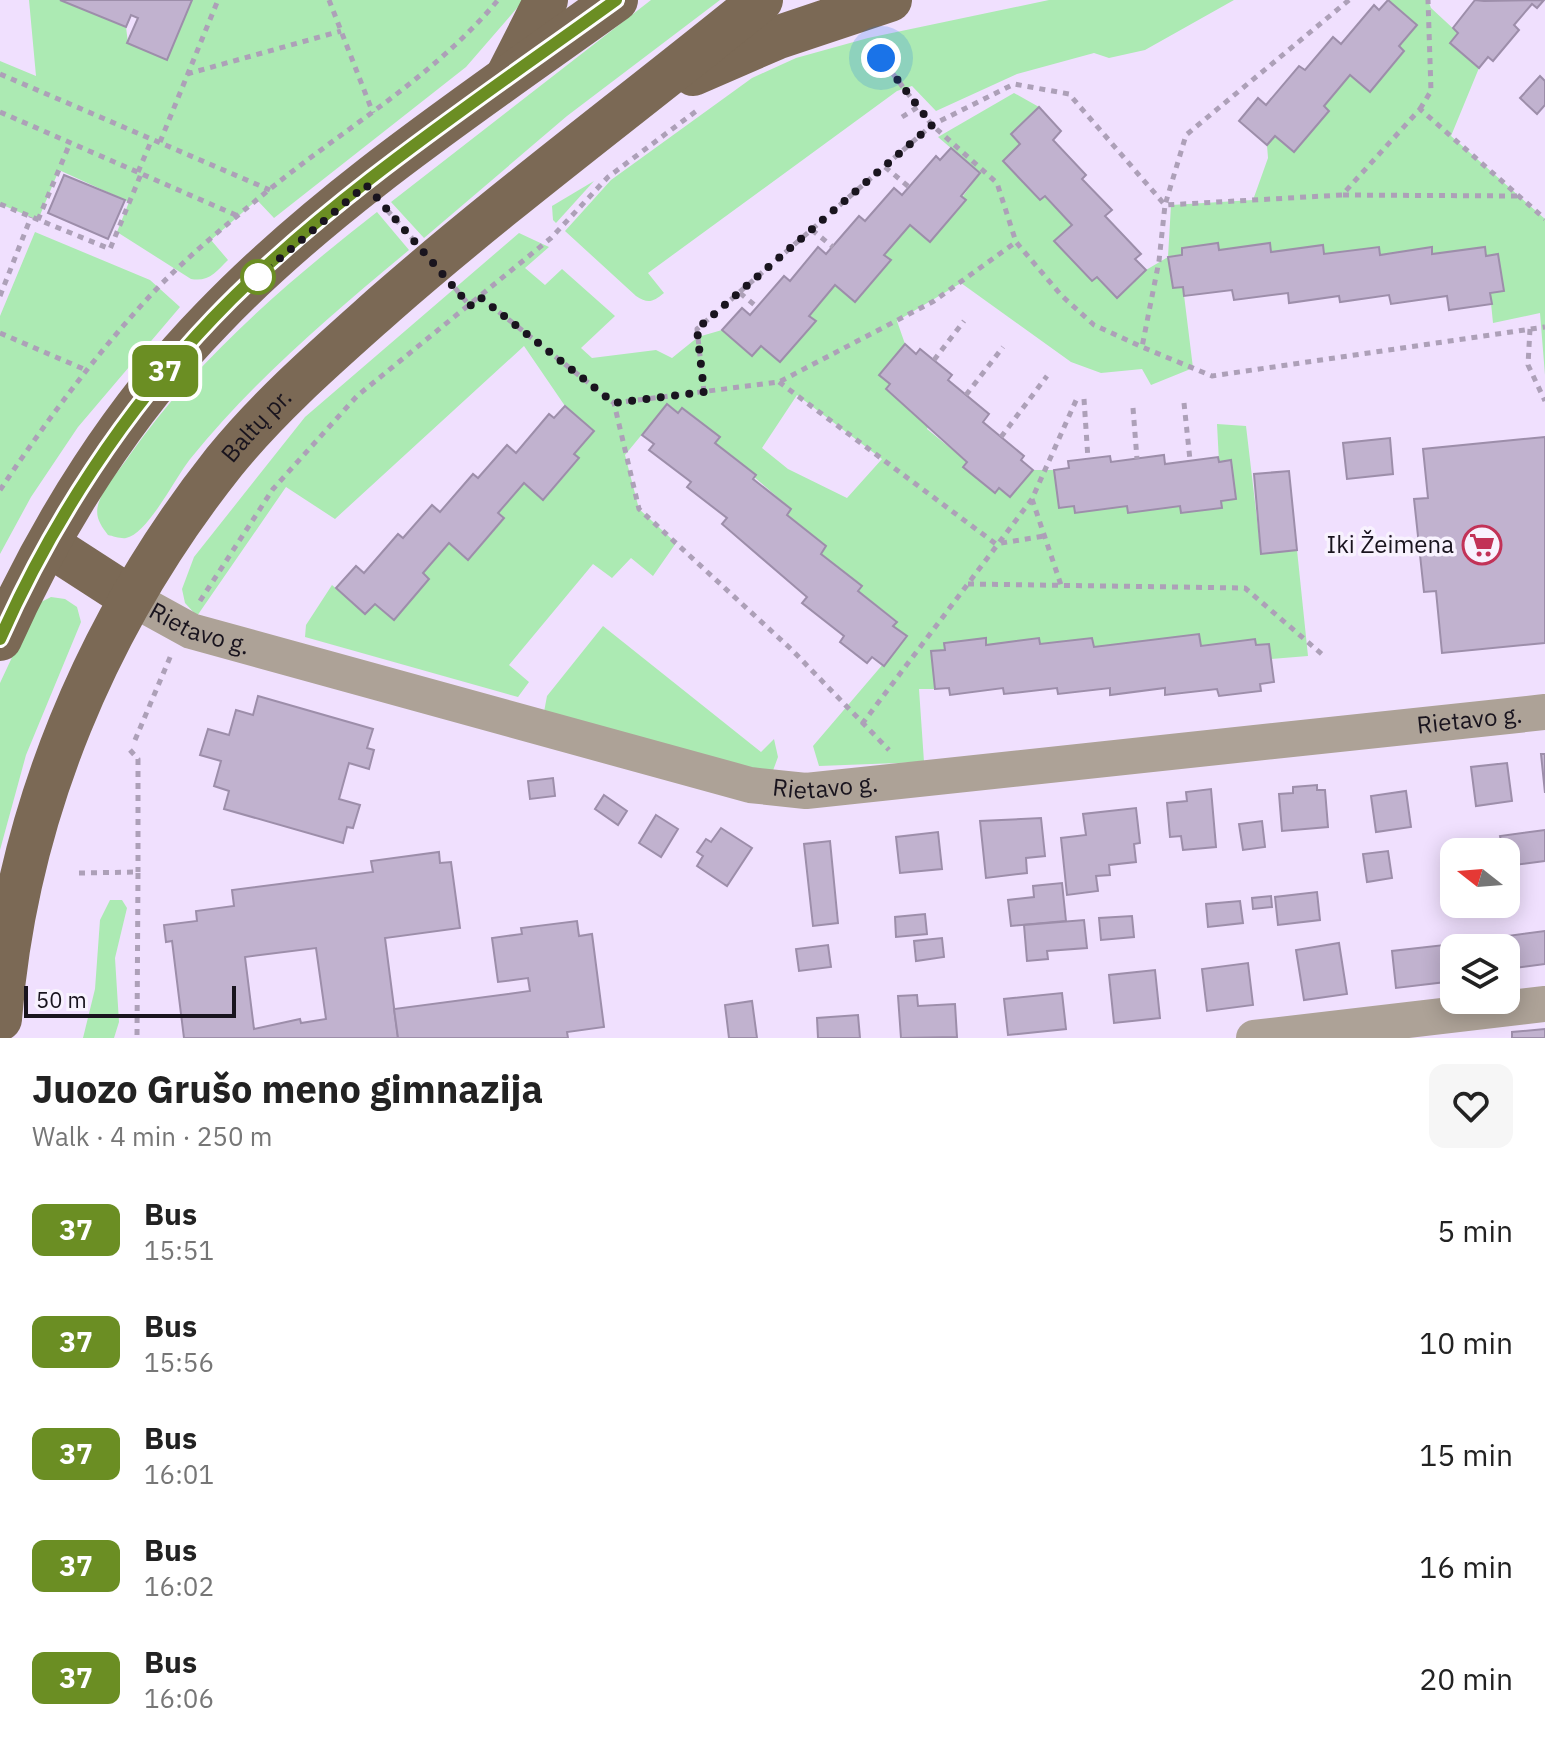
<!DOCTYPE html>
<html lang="en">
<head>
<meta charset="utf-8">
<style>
  :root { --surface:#fff; --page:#f6f6f6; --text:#222; --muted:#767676 }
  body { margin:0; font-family:"IBM Plex Sans",sans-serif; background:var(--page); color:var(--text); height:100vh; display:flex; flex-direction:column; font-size:30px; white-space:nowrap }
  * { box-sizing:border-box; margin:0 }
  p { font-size:26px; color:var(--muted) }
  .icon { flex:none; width:44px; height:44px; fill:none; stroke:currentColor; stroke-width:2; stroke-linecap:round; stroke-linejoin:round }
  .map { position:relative; height:1038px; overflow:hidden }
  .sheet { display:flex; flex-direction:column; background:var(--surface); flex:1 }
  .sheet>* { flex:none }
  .badge { padding:0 16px; border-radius:12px; font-size:28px; line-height:52px }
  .needle { width:52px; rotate:287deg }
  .fabs { position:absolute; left:1440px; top:838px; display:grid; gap:16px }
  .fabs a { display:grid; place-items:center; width:80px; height:80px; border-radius:16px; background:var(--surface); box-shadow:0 4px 20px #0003; font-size:40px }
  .scale { position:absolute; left:24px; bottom:20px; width:212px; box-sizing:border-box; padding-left:8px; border:4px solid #19141e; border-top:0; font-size:22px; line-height:28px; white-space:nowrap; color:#19141e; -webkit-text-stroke:6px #f8f2fe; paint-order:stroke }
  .you { position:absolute; width:40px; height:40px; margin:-20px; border:6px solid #fff; border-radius:50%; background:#1a73e8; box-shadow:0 0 0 12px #1a73e833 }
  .map>.badge { position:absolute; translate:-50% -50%; box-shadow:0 0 0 4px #fff }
  .round { display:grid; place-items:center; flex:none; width:84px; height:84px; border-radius:16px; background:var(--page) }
  .overview { display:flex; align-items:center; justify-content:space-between; height:136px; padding:0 32px }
  h1 { font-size:38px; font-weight:700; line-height:60px }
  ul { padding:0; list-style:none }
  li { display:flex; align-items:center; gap:24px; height:112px; padding:0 32px }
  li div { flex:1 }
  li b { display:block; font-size:30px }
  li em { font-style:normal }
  li .badge { min-width:88px; font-weight:700; text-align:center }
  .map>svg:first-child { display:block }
  .green { fill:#aceab3; fill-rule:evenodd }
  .building { fill:#c1b2cf; stroke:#9d8eaa; stroke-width:2; fill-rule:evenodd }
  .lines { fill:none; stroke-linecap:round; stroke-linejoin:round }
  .path { stroke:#ada0b8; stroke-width:5; stroke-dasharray:6 6; stroke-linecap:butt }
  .minor { stroke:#ada297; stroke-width:36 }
  .major { stroke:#7b6955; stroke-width:44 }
  .line-casing { stroke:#fff; stroke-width:18 }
  .line { stroke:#6b8e23; stroke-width:12 }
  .walk { stroke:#19141e; stroke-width:8; stroke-dasharray:0 14.4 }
  .stop-dot { fill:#fff; stroke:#6b8e23; stroke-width:4 }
  .labels { text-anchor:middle; stroke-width:7; stroke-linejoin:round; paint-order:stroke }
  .street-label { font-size:24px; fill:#19141e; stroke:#f8f2fe }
  .poi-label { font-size:24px; fill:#19141e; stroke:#f8f2fe; text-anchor:end }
</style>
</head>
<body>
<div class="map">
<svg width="1545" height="1038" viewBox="0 0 1545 1038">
  <rect width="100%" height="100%" fill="#f0e0fe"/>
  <g class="green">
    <path d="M29,0h31l66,27 2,16 39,16 25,-59h332l-58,67 -192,151 -17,-18 -46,40 17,20c-12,12 -19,22 -37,19l-74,-47 12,-30 -70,-32 -21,50 -38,-16v-143l36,15z"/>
    <path d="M651,0h69l-153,116 -143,122 -33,-36z"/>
    <path d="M1049,0h185l-89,50 -36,8 -15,-5 -77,21 -81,37 -24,-25 -15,5 -249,182 16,20c-11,9 -16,11 -28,3l-71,-65 46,-51 141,-102 44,-20 72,-20z"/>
    <path d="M1388,0h40l3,8 27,25 -8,11 29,24 -28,68 94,83v156l-5,-62 -47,10 -3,-30 14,-2 -6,-37 -12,2 -1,-8 -53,6 -1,-6 -51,7 -2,-8 -54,7 -2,-9 -51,7 -1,-9 -51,7 -2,-7 -35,5v7l-14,2 5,31 10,-1 10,81 -42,17 -9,-16 -41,4 -30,-11 -110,-79 -64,38 8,23 -26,31 11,9 -4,5 43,36 -2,4 83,68 23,-27h21l5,38 15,-2 1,7 52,-7 2,7 51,-7 1,7 41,-5 -1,-7 15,-3 -5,-37 -12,1 -2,-38 29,2 15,127 36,-3 11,106 -37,3 -2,-15 -13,1 -1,-6 -54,7 -2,-12 -105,13 -2,-9 -52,6 -2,-6 -52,7 -1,-7 -40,5v7l-14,2 4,37h-16l5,73 -105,4 -6,-20 94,-110 -14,-10 4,-5 -39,-30 3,-5 -40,-32 5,-8 -39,-31 4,-6 -76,-66 4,-6 -36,-29 -5,5 -11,-9 -42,51 14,54 37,34 -23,33 -22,-18 -19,20 -19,-14 -84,101 20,17 -11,15 -213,-60 1,-12 26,-40 33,29 10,-10 19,16 35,-41 -6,-6 26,-30 19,17 36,-41 -6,-6 26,-30 20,17 35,-41 -5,-5 19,-23 -28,-25 -41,-60 -189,173 -49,-32 -89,129 -12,-13 -3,-14 12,-32 111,-140 214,-184 30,14 -24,21 20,17 17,-16 53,47 -34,32 11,10 64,-8 16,8 26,-21 24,-7 29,26 10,-10 19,16 35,-41 -6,-5 26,-31 20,17 35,-42 -6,-5 26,-30 20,16 50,-68 -42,-36 76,-44 25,14 -28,27 9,10 -17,17 37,39 5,-4 27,29 -17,17 37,39 5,-4 20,20 29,-27 22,-13 3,-52 82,-5 15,-42 -1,-13 8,-9 19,16 35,-41 -5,-5 26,-31 20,17 34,-40 -5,-6 18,-21zM797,395l85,64 -35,39 -59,-29 -26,-21z"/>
    <path d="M594,181l-38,42 -3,-3 -1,-14z"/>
    <path d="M377,212l32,38c-78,65 -154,129 -218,208 -15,18 -43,76 -65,80 -5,1 -13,-2 -18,-3 -8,-11 -14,-19 -9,-33 5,-16 21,-32 30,-46 67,-96 157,-173 248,-244z"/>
    <path d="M35,232l115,48 30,27 -102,120 -47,70 -31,57v-238z"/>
    <path d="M51,597l14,2 12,8 4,15 -55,133 -26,95v-167l37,-79z"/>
    <path d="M603,626l158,126 13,-13 4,18 -7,19 -227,-64 3,-16z"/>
    <path d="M110,900h12l5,8 -12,50 4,64 -5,16h-31l12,-49 5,-69z"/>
  </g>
  <g class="building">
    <path d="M60,0h132l-25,60 -40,-17 11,-25 -7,-3 -5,12z"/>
    <path d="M1388,0l29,25 -18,21 5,5 -34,41 -20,-17 -26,31 5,5 -35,41 -19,-16 -8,9 -28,-24 19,-23 8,7 33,-39 6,4 28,-33 8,7 33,-39 5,5z"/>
    <path d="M1475,0l9,1 60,-1 -7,8 -5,-4 -18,21 5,5 -26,31 -5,-4 -9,11 -29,-25 8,-10 -5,-5z"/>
    <path d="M1540,76l5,5v24l-8,9 -17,-16z"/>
    <path d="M1039,107l22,24 -8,9 33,35 -4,4 30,31 -7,6 36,38 -6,5 11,11 -29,28 -20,-21 -5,4 -38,-40 18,-16 -27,-29 -5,4 -37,-39 17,-17 -9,-10z"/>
    <path d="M951,148l29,25 -19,23 5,4 -36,42 -20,-17 -26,30 7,5 -36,42 -20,-17 -26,31 7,5 -36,41 -19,-16 -9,10 -30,-26 20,-22 8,7 34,-39 6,5 28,-34 8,7 33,-38 6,5 29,-33 8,7 34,-39 4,4z"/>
    <path d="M64,175l61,25 -17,39 -60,-26z"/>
    <path d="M1218,243l1,7 51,-7 1,9 52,-7 1,9 55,-7 1,8 52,-8v7l53,-7 1,9 12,-2 6,37 -14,2 2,11 -43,6 -2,-14 -56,8 -2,-9 -49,7 -1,-6 -50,7 -1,-10 -54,7 -2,-10 -48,6 -1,-9 -10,1 -5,-31 14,-2v-7z"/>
    <path d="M905,344l11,10 4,-5 32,26 -4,5 41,34 -6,8 41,34 -3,4 12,10 -23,27 -11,-9 -4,5 -32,-26 4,-5 -81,-73 4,-5 -11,-9z"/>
    <path d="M667,404l11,9 4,-5 38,29 -5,6 41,32 -3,4 38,30 -4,6 39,31 -5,8 41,32 -4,5 39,31 -4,4 14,10 -23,30 -12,-9 -5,6 -27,-21 4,-6 -42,-33 5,-6 -85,-73 5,-6 -40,-31 4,-5 -42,-32 5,-6 -12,-9z"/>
    <path d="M565,406l29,25 -20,23 5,4 -36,42 -19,-17 -26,30 6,5 -36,42 -19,-17 -26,30 6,6 -35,41 -19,-16 -10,10 -29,-26 20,-22 8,7 34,-39 5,4 29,-33 8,7 33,-38 5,4 29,-33 9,8 33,-39 5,4z"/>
    <path d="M1545,437v206l-103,10 -6,-62 -12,1 -10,-93 14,-1 -5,-49z"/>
    <path d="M1390,438l3,36 -46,5 -4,-36z"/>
    <path d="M1164,455l1,9 53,-7 1,5 12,-2 5,39 -15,2 1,7 -41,5 -1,-7 -52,7 -1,-7 -52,7 -1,-7 -15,2 -5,-38 15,-2 -1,-7 42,-5 1,6z"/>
    <path d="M1289,471l8,79 -36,4 -7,-80z"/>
    <path d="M1199,634l2,12 54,-7 1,6 13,-1 5,38 -14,2 1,7 -42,5 -2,-7 -52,6v-7l-55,7v-7l-52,6 -1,-6 -53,6 -1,-6 -53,7 -1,-7 -14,1 -4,-38 14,-1 -1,-7 42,-5v7l53,-7 1,6 52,-6 2,9z"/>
    <path d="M258,696l115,33 -6,19 7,2 -5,19 -20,-6 -10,36 21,6 -7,23 -6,-1 -4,16 -119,-34 5,-18 -15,-5 7,-25 -21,-6 8,-26 21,6 7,-25 17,5z"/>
    <path d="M1541,754h4v39z"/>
    <path d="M1507,763l5,38 -36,5 -5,-39z"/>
    <path d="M553,778l2,18 -25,3 -2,-18z"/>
    <path d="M1317,785v5h8l3,37 -46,4 -3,-37 14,-1v-6z"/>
    <path d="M1211,789l5,58 -33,3 -2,-14 -11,1 -3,-34 20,-2 -1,-9z"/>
    <path d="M1406,791l5,36 -35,5 -5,-36z"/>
    <path d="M604,795l23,16 -9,14 -23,-16z"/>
    <path d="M1136,808l4,35 -6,1 2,18 -27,3 1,10 -14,1 2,15 -31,4 -6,-57 25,-3 -3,-21z"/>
    <path d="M656,815l22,14 -17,28 -22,-14z"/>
    <path d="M1041,818l4,38 -19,2 1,15 -41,5 -6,-57z"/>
    <path d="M1262,821l3,26 -22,3 -4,-26z"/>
    <path d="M721,828l31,20 -25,38 -30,-20 6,-10 -6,-4 9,-13 5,3z"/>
    <path d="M1545,830v31l-39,5 -6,-30z"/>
    <path d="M938,832l4,37 -42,4 -4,-36z"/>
    <path d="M830,841l8,82 -25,3 -9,-82z"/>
    <path d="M1388,851l4,27 -25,4 -4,-28z"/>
    <path d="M439,852l1,11 11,-1 9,66 -75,10 13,100h-214l-12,-97 -6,1 -2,-17 33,-4 -1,-10 38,-5 -2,-16 141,-18 -2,-11zM316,948l10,71 -25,4 -1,-4 -46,10 -9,-72z"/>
    <path d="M1062,883l4,38 -55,5 -3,-26 26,-3 -1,-11z"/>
    <path d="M1317,892l3,28 -42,5 -3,-28z"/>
    <path d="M1271,896l1,11 -19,2 -1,-11z"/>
    <path d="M1240,901l3,22 -35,4 -2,-23z"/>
    <path d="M925,914l2,20 -31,3 -1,-20z"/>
    <path d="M1132,916l2,21 -33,3 -2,-22z"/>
    <path d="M1084,920l3,28 -40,3 1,8 -21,2 -3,-36z"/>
    <path d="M577,921l2,15 13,-2 12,93 -37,5 1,6h-170l-4,-29 136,-18 -2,-13 -30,4 -6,-44 30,-4 -1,-6z"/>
    <path d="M1545,931v33l-39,5v-21h-4l-2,-11z"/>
    <path d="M942,938l2,19 -28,4 -2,-20z"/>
    <path d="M1339,943l8,51 -43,6 -8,-50z"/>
    <path d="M1453,944l1,37 -58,7 -4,-37z"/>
    <path d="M828,945l3,22 -32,4 -3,-22z"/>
    <path d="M1248,963l5,42 -46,6 -5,-42z"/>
    <path d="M1155,970l5,48 -46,5 -5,-48z"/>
    <path d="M1062,993l4,36 -58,6 -4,-36z"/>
    <path d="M917,995l1,11 37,-2 2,33 -56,1 -3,-42z"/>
    <path d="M752,1001l5,37h-28l-4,-33z"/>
    <path d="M858,1015l2,23h-42l-1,-20z"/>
    <path d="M1545,1029v9h-33v-6z"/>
  </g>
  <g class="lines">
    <g class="path">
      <path d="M329,0l44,113"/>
      <path d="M1349,0l-163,135 -21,70 177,-10 78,-86 125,110"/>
      <path d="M870,44l62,81 65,58 19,59 45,53 33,30 48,22 70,29 333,-49"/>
      <path d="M0,74l270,116"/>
      <path d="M187,74l154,-43"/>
      <path d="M1420,109l11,-18 -3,-91"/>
      <path d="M0,112l238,104"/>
      <path d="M902,117l16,-10"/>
      <path d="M160,142l58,-142"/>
      <path d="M885,167l24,20"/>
      <path d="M138,172l14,-33"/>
      <path d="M1343,195l174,1"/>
      <path d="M0,204l110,45 31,-75"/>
      <path d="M387,210l25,28"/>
      <path d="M38,220l32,-77"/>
      <path d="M812,230l21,17"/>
      <path d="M455,288l15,18"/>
      <path d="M740,293l17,14"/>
      <path d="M0,296l31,-79"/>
      <path d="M480,297l134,106 25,106 153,141 97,100"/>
      <path d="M1530,329l-2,36 17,36"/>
      <path d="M0,333l86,37"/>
      <path d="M934,360l30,-39"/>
      <path d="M779,382l217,162 48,-8"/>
      <path d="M704,392l-7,-63 235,-204 82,-41 55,10 96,111 -6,56 -17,86"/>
      <path d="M966,395l37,-48"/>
      <path d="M1084,399l4,60"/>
      <path d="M614,403l165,-21 155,-81 82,-59"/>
      <path d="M1184,403l6,57"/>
      <path d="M1133,408l4,51"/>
      <path d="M1001,437l46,-61"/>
      <path d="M0,490c45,-67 93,-132 148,-192 35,-38 77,-72 117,-105 78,-64 168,-115 233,-193"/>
      <path d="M1032,499l29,86"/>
      <path d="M968,584l277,4 79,68"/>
      <path d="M200,601l73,-112 84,-93 194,-158 57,-61 91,-68"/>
      <path d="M862,724l170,-225 46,-103"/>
      <path d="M135,740l36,-85"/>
      <path d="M130,750l8,9v113"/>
      <path d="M79,873l59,-1 -1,166"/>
    </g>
    <g class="minor">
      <path id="s1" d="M131,598l60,33 559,154 56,6 739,-79"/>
      <path d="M1254,1038l291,-34"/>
    </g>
    <g class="major">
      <path d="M693,74l83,-36 114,-38"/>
      <path d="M508,75l38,-75"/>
      <path d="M49,545l82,53"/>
      <path d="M0,639c52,-116 124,-230 213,-321 116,-121 267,-220 403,-318"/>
      <path id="s2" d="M0,1019c16,-204 97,-397 224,-557 47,-58 105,-108 161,-158 121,-106 251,-202 376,-304"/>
    </g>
  </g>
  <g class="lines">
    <defs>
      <path id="line" d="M0,639c51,-116 125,-229 213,-321 115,-120 269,-221 403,-318"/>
    </defs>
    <use href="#line" class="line-casing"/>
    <use href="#line" class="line"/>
    <path class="walk" d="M258,277l108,-92 104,121 10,-9 134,106 90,-11 -7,-63 235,-204 -51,-67"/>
  </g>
  <defs>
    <symbol id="supermarket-ring" viewBox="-11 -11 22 22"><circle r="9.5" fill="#f8f2fe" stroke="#c23257" stroke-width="1.5"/><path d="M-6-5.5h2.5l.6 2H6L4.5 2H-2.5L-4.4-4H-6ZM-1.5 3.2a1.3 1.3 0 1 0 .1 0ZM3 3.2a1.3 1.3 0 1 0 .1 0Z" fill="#c23257"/></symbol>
  </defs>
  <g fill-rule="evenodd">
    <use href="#supermarket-ring" x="1460" y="523" width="44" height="44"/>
  </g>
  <circle class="stop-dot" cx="258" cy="277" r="16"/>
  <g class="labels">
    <g class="street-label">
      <text dy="8" stroke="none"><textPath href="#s2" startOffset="658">Baltų pr.</textPath></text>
      <text dy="8" stroke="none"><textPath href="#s1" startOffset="76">Rietavo g.</textPath></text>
      <text dy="8" stroke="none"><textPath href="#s1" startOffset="1372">Rietavo g.</textPath></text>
      <text dy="8" stroke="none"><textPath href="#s1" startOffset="724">Rietavo g.</textPath></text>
    </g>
    <g class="poi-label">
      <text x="1454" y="553">Iki Žeimena</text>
    </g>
  </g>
</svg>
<div class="fabs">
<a><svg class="needle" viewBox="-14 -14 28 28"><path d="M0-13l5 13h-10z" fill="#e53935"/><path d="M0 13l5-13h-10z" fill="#767676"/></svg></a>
<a><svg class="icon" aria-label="layers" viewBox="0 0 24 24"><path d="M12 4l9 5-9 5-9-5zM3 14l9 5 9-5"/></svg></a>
</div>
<div class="scale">50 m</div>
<div class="you" style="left:881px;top:58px"></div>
<b class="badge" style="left:165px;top:371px;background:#6b8e23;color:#fff">37</b>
</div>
<section class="sheet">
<div class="overview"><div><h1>Juozo Grušo meno gimnazija</h1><p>Walk · 4 min · 250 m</p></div><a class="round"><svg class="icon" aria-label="heart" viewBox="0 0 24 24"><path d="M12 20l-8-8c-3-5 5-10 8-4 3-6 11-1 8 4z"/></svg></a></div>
<ul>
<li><span class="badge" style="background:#6b8e23;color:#fff">37</span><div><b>Bus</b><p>15:51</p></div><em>5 min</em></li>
<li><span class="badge" style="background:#6b8e23;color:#fff">37</span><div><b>Bus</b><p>15:56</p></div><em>10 min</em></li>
<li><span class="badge" style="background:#6b8e23;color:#fff">37</span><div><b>Bus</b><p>16:01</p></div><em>15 min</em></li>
<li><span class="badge" style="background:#6b8e23;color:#fff">37</span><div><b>Bus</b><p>16:02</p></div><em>16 min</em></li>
<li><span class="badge" style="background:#6b8e23;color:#fff">37</span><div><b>Bus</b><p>16:06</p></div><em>20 min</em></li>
</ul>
</section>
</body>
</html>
